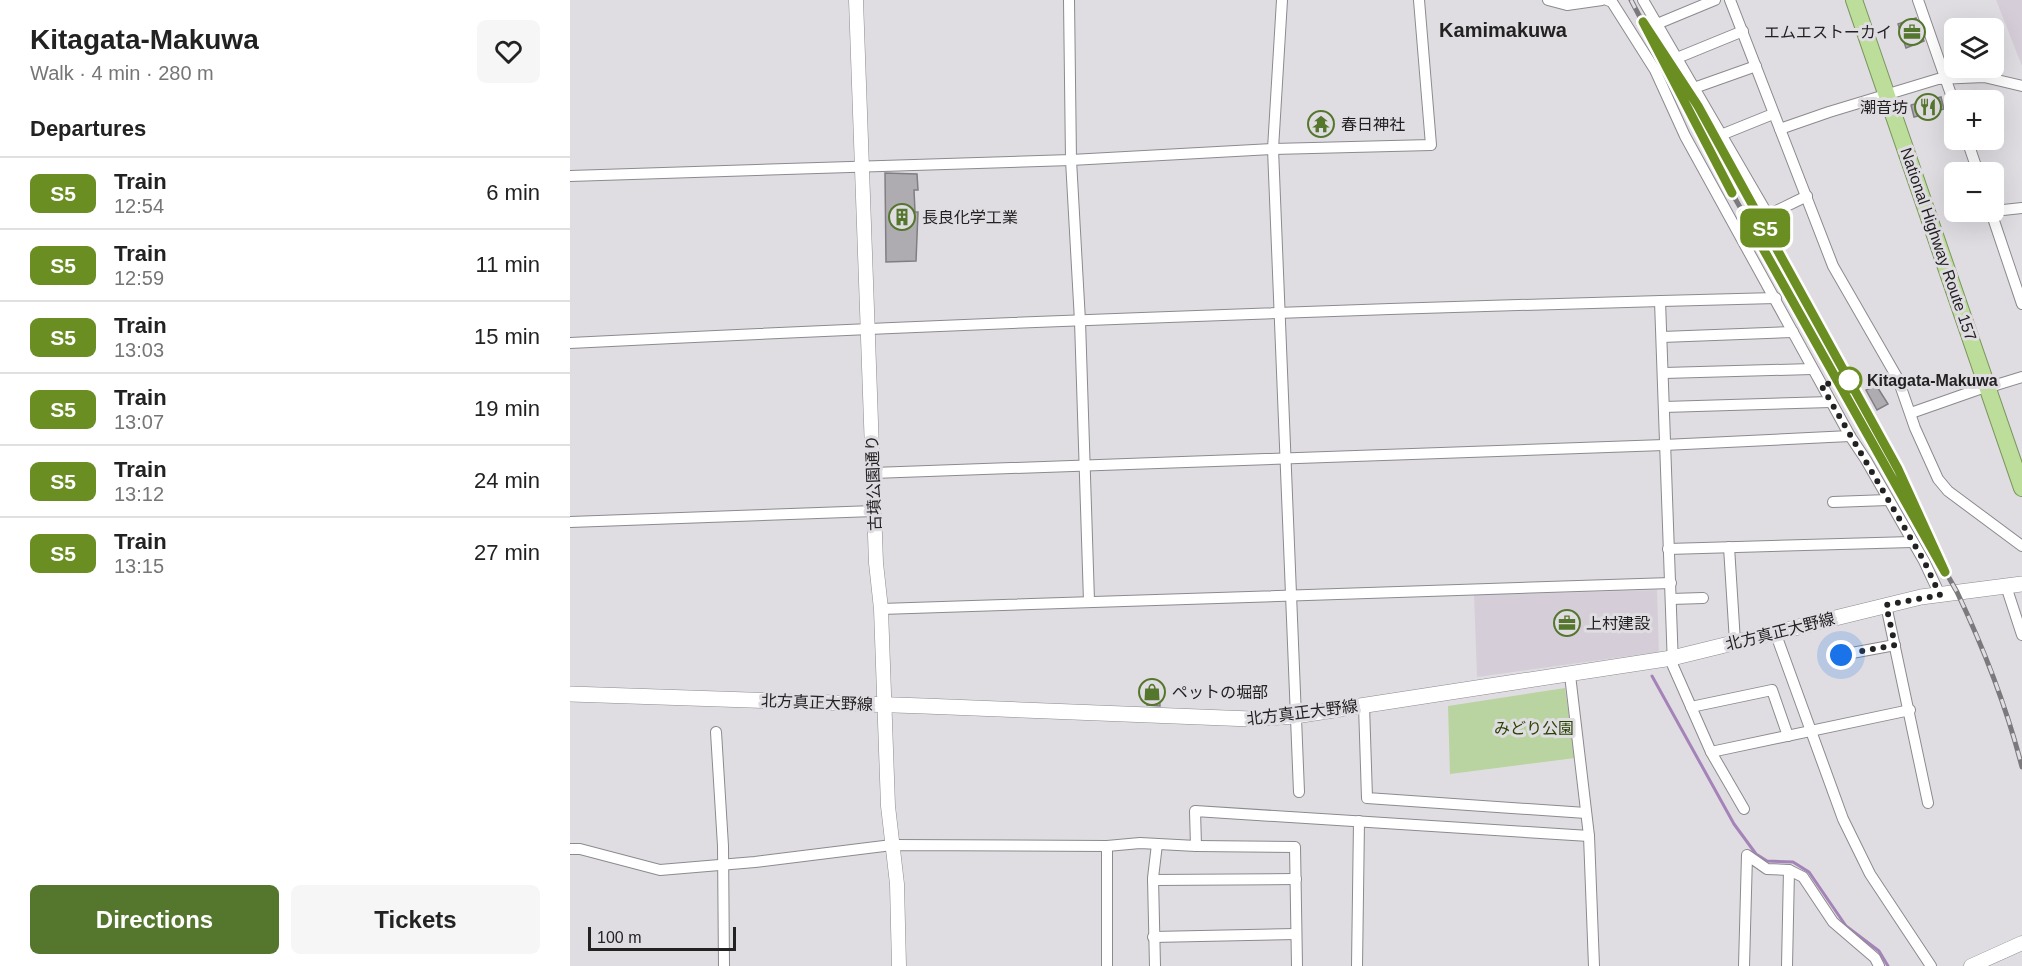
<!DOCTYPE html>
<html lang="en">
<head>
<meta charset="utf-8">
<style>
  :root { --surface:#fff; --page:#f6f6f6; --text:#222; --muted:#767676; --line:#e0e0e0; --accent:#54762d }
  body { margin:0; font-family:Arial,"Noto Sans JP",sans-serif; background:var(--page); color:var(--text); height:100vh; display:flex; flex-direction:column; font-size:22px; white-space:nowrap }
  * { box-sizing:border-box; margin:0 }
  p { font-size:20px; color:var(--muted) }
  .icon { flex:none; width:33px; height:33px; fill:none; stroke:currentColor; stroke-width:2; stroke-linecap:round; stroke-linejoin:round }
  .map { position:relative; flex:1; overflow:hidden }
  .sheet { display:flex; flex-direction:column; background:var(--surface); width:570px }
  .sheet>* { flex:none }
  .badge { padding:0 12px; border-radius:9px; font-size:21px; line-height:39px }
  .fabs { position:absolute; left:1374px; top:18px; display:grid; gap:12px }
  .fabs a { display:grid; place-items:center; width:60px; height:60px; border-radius:9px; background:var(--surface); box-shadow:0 6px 24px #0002; font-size:30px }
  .scale { position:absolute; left:18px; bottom:15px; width:148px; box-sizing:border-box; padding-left:6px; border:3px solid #232223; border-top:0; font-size:16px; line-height:21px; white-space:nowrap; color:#232223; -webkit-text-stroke:4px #e0dde2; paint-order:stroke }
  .you { position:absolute; width:30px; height:30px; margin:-15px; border:4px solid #fff; border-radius:50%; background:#1a73e8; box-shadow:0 0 0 9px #1a73e833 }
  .map>.badge { position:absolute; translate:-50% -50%; box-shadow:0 0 0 3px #fff }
  h2 { padding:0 30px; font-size:22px; line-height:54px }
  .round { display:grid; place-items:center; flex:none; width:63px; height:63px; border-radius:9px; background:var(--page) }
  .head { display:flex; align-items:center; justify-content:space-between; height:102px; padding:0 30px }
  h1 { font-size:28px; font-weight:800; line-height:45px }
  .primary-button { display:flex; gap:12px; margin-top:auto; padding:12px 30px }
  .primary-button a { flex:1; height:69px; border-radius:9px; background:var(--accent); color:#fff; font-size:24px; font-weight:800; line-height:69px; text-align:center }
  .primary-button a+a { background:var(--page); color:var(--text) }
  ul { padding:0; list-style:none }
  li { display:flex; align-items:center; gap:18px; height:72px; padding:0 30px; border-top:2px solid var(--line) }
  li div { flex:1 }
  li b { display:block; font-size:22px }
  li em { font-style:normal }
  li .badge { min-width:66px; font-weight:700; text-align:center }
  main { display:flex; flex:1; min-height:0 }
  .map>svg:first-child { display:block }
  .built { fill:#d5ced9 }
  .green { fill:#b9d4a1 }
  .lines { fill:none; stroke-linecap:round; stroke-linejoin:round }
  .stream { stroke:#a483b9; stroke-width:3 }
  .building { fill:#afacb1; stroke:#807e82; stroke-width:1.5 }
  .minor-casing { stroke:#8c8a8e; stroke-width:12 }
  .tertiary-casing { stroke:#8c8a8e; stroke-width:15 }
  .secondary-casing { stroke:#8c8a8e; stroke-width:16 }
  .trunk-casing { stroke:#7b9760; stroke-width:18 }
  .minor { stroke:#fff; stroke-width:10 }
  .tertiary { stroke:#fff; stroke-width:14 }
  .secondary { stroke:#fff; stroke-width:15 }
  .trunk { stroke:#bcde9a; stroke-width:16 }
  .rail-casing { stroke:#7b797c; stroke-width:5 }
  .rail { stroke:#e0dde2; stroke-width:3; stroke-dasharray:9; stroke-linecap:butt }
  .line-casing { stroke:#fff; stroke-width:14 }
  .line { stroke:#6b8e23; stroke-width:9 }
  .walk { stroke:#232223; stroke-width:6; stroke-dasharray:0 10.8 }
  .stop-dot { fill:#fff; stroke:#6b8e23; stroke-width:3 }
  .labels { text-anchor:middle; stroke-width:6; stroke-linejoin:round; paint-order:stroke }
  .poi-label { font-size:16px; fill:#232223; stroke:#e0dde2; text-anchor:start }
  .street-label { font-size:16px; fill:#232223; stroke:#e0dde2 }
  .stop-label { font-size:16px; font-weight:bold; fill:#232223; stroke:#e0dde2; text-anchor:start }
  .park-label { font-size:16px; fill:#284201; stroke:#e0dde2 }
  .quarter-label { font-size:20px; font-weight:bold; fill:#232223; stroke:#e0dde2 }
</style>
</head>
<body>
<main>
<section class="sheet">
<div class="head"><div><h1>Kitagata-Makuwa</h1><p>Walk · 4 min · 280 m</p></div><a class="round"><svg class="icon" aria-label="heart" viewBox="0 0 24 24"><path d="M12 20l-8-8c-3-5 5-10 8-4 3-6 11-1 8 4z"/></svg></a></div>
<h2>Departures</h2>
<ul>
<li><span class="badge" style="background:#6b8e23;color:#fff">S5</span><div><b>Train</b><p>12:54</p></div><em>6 min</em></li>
<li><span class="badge" style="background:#6b8e23;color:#fff">S5</span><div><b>Train</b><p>12:59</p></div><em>11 min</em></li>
<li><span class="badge" style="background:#6b8e23;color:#fff">S5</span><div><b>Train</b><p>13:03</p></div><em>15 min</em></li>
<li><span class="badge" style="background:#6b8e23;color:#fff">S5</span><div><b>Train</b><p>13:07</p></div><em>19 min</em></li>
<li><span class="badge" style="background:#6b8e23;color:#fff">S5</span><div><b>Train</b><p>13:12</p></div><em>24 min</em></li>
<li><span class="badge" style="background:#6b8e23;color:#fff">S5</span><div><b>Train</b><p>13:15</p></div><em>27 min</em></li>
</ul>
<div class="primary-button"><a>Directions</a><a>Tickets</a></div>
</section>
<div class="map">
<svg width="1452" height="966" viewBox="0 0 1452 966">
  <rect width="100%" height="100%" fill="#e0dde2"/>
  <g class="built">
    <path d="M1426,0h26v66z"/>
    <path d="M1087,590l2,62 -182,25 -3,-82z"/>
  </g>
  <path class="green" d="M995,688l10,70 -125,16 -2,-68z"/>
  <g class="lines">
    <path class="stream" d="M1082,676l82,148 22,30 11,7 26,1 16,10 37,54 33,25 9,15"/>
  </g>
  <g class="building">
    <path d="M1346,18l8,23 -18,7 -8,-24z"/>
    <path d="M1371,97l3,12 -30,8 -3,-12z"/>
    <path d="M315,173l32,1 1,16h-4l1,22h3l-2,49 -30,1z"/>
    <path d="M1306,385l12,19 -11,6 -11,-20z"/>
    <path d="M589,686l1,20 -13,-1 -4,-17z"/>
  </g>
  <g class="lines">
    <defs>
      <g id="minor">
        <path d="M499,0l2,160 9,161 9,280"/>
        <path d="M712,0l-9,149 26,643"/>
        <path d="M978,0l19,5 35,-5"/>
        <path d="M1037,0l5,2 43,68 30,66 165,300 16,24 58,101 16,34"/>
        <path d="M1073,0l125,215 39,-19"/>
        <path d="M1160,0l103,266 65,113 17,49 23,51 10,12 74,55"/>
        <path d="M1348,0l36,103"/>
        <path d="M1087,24l58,-24"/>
        <path d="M1107,58l66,-27"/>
        <path d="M1124,88l62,-22"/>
        <path d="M1210,129l49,-17 109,-33 46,-2 38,9"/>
        <path d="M1151,135l52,-21"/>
        <path d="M1397,140l11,32"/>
        <path d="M0,176l501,-16 202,-11 158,-4 -12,-145"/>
        <path d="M1424,211l28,-3"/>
        <path d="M1421,212l31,92"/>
        <path d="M1090,301l13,365 38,86 33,57"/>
        <path d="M1092,337l131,-5"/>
        <path d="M0,343c402,-20 804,-35 1206,-45"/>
        <path d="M1094,373l148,-4"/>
        <path d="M1426,385l26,-8"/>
        <path d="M1094,407l167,-5"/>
        <path d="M1341,413l77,-27"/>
        <path d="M303,473l791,-28 186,-9"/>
        <path d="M1263,502l55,-2"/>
        <path d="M0,522l304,-11"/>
        <path d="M1159,547l6,95"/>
        <path d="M1098,549l244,-7"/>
        <path d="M1436,586l16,49"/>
        <path d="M1101,599l32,-1"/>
        <path d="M1316,605l42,198"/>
        <path d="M311,609l790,-26"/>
        <path d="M1205,632l68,187 27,55 61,92"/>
        <path d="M1271,655l54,-10"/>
        <path d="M1000,675l19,161 5,130"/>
        <path d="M794,705l3,93 219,15"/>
        <path d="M1121,707l81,-17 16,46"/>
        <path d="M146,732l7,114 1,120"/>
        <path d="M1141,752l199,-42"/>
        <path d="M626,846l99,1 2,119"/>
        <path d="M0,849h10l80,21 95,-8 137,-17 215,1 33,-3 56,3 -1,-35 394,25"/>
        <path d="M583,880l143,-1"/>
        <path d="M583,937l143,-3"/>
        <path d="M537,966v-120"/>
        <path d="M585,966l-2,-88 4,-34"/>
        <path d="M787,966l2,-145"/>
        <path d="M1174,966l3,-111 20,14 22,1 14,7 30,45 42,36 4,8"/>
        <path d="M1217,966l2,-96"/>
      </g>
      <g id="tertiary">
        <path d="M286,0l20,563 5,46 7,197 9,78 2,82"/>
        <path d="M1401,966l51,-23"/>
      </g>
      <path id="secondary" d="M0,694l354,12 327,13 44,-3 377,-58 249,-61 101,-13"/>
      <path id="trunk" d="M1284,0l168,488"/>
    </defs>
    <use href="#minor" class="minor-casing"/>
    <use href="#tertiary" class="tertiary-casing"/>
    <use href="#secondary" class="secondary-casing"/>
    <use href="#trunk" class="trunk-casing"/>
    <use href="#minor" class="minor"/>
    <use href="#tertiary" class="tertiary"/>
    <use href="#secondary" class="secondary"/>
    <use href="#trunk" class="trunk"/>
    <defs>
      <g id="rail">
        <path d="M1061,0l101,193 225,399c27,57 49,113 65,175"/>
        <path d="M1109,78l19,28 200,363 16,34"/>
      </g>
    </defs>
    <use href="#rail" class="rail-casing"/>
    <use href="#rail" class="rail"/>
  </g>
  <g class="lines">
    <defs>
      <path id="line" d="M1162,193l-89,-171 55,84 200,363 47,103 -202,-359"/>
    </defs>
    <use href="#line" class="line-casing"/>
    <use href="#line" class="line"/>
    <path class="walk" d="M1271,655l54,-10 -9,-40 54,-10 -16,-34 -103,-176 28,-5"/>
  </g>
  <defs>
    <symbol id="office-ring" viewBox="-11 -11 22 22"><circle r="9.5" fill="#e0dde2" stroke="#54762d" stroke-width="1.5"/><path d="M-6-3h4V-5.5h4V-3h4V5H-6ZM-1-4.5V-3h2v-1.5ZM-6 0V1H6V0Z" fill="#54762d"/></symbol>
    <symbol id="restaurant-ring" viewBox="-11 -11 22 22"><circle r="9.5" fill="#e0dde2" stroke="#54762d" stroke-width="1.5"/><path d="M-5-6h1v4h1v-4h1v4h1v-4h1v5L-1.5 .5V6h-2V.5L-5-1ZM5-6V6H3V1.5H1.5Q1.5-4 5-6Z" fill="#54762d"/></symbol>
    <symbol id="temple-ring" viewBox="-11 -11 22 22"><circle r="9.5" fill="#e0dde2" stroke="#54762d" stroke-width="1.5"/><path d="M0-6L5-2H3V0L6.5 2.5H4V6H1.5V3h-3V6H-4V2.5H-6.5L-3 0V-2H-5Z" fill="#54762d"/></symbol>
    <symbol id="building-ring" viewBox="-11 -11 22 22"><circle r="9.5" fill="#e0dde2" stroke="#54762d" stroke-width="1.5"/><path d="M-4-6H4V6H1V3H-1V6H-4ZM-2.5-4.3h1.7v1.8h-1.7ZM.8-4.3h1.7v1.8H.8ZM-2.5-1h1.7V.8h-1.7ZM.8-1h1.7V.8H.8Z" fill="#54762d"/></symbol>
    <symbol id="shop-ring" viewBox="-11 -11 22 22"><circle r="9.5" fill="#e0dde2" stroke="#54762d" stroke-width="1.5"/><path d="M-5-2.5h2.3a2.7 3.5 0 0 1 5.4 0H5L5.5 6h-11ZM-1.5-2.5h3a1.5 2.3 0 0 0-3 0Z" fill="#54762d"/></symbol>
  </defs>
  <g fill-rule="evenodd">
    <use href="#office-ring" x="1327" y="17" width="30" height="30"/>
    <use href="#restaurant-ring" x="1343" y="92" width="30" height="30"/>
    <use href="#temple-ring" x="736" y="109" width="30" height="30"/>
    <use href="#building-ring" x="317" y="202" width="30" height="30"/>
    <use href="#office-ring" x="982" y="608" width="30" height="30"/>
    <use href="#shop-ring" x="567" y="677" width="30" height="30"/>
  </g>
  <circle class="stop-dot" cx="1279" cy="380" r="12"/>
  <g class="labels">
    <g class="poi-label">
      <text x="1322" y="38" text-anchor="end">エムエストーカイ</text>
      <text x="1338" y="113" text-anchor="end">潮音坊</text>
      <text x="771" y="130">春日神社</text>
      <text x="352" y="223">長良化学工業</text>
      <text x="1016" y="629">上村建設</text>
      <text x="602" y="698">ペットの堀部</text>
    </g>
    <g class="street-label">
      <text transform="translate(1369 244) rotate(71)" y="6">National Highway Route 157</text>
      <text transform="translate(303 483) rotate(-92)" y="6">古墳公園通り</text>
      <text transform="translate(1210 631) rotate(-14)" y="6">北方真正大野線</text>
      <text transform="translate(247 702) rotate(2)" y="6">北方真正大野線</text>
      <text transform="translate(732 712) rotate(-7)" y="6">北方真正大野線</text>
    </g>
    <g class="stop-label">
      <text x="1297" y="386">Kitagata-Makuwa</text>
    </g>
    <g class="park-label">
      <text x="964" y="734">みどり公園</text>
    </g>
    <g class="quarter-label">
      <text x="933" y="37">Kamimakuwa</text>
    </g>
  </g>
</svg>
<div class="fabs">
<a><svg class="icon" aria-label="layers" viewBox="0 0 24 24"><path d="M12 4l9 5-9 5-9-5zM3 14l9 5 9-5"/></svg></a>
<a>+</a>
<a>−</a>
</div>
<div class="scale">100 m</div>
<div class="you" style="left:1271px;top:655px"></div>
<b class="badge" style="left:1195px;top:228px;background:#6b8e23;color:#fff">S5</b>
</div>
</main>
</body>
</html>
